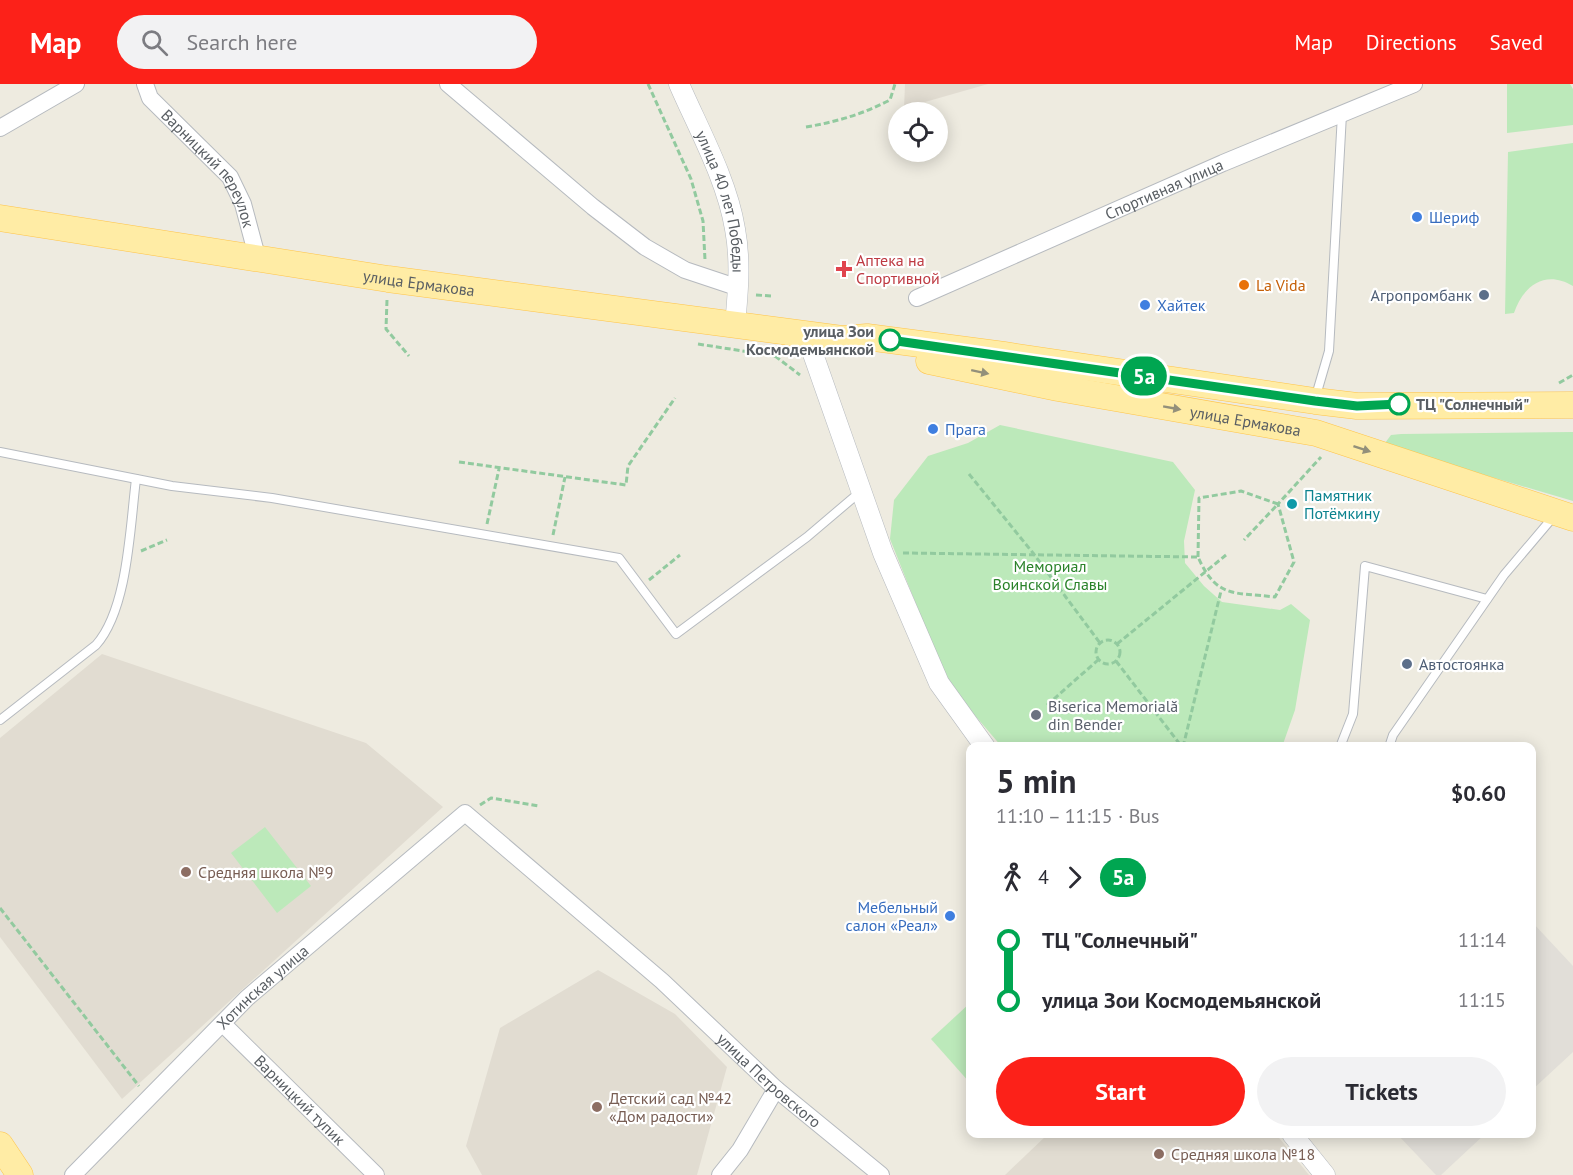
<!DOCTYPE html>
<html lang="en">
<head>
<meta charset="utf-8">
<style>
  :root { --surface:#fff; --page:#f2f2f3; --text:#2b2b33; --muted:#7c7c81; --accent:#fc2119 }
  body { margin:0; font-family:"PT Sans",sans-serif; background:var(--page); color:var(--text); height:100vh; display:flex; flex-direction:column; font-size:22px; white-space:nowrap }
  * { box-sizing:border-box; margin:0 }
  p { font-size:20px; color:var(--muted) }
  .icon { flex:none; width:33px; height:33px; fill:none; stroke:currentColor; stroke-width:2; stroke-linecap:round; stroke-linejoin:round }
  .map { position:relative; flex:1; overflow:hidden }
  .drawer { position:absolute; left:966px; top:658px; width:570px; height:396px; display:flex; flex-direction:column; background:var(--surface); border-radius:12px; box-shadow:0 3px 15px #0003 }
  .drawer>* { flex:none }
  .badge { padding:0 12px; border-radius:20px; font-size:21px; line-height:39px }
  .controls { position:absolute; left:888px; top:18px; display:grid; gap:12px }
  .controls a { display:grid; place-items:center; width:60px; height:60px; border-radius:50%; background:var(--surface); box-shadow:0 3px 15px #0003; font-size:30px }
  .map>.badge { position:absolute; translate:-50% -50%; box-shadow:0 0 0 3px #fff }
  .legs { display:flex; align-items:center; gap:9px; height:66px; padding:0 30px; font-size:20px }
  .legs p { margin-inline-start:auto }
  .summary { display:flex; align-items:center; justify-content:space-between; height:102px; padding:0 30px }
  h1 { font-size:33px; font-weight:800; line-height:45px }
  .primary-button { display:flex; gap:12px; margin-top:auto; padding:12px 30px }
  .primary-button a { flex:1; height:69px; border-radius:36px; background:var(--accent); color:#fff; font-size:24px; font-weight:800; line-height:69px; text-align:center }
  .primary-button a+a { background:var(--page); color:var(--text) }
  ul { padding:0 30px; list-style:none }
  li { display:flex; align-items:center; gap:21px; height:60px; font-size:22px }
  li i { display:grid; place-items:center; width:9px; height:100%; margin:0 8px; background:currentColor }
  li i::after { content:''; width:15px; height:15px; margin:-8px; border:4px solid; border-radius:50%; background:var(--surface) }
  li p { margin-inline-start:auto }
  li:first-child i { background:linear-gradient(#0000 50%,currentColor 0) }
  li:last-child i { background:linear-gradient(currentColor 50%,#0000 0) }
  header { display:flex; align-items:center; gap:36px; box-sizing:border-box; height:84px; padding:0 30px; background:var(--accent); color:#fff }
  header strong { font-size:28px }
  nav { display:flex; gap:33px; margin-inline-start:auto; font-size:21px }
  .search { width:420px; height:54px; background:var(--page); display:flex; align-items:center; gap:15px; box-sizing:border-box; padding:0 21px; border-radius:33px; color:var(--muted); font-size:22px }
  .map>svg:first-child { display:block }
  .industrial { fill:#e1ded8 }
  .education { fill:#e1dcd1 }
  .green { fill:#bce9ba }
  .lines { fill:none; stroke-linecap:round; stroke-linejoin:round }
  .service-casing { stroke:#b6babf; stroke-width:10 }
  .minor-casing { stroke:#b6babf; stroke-width:18 }
  .tertiary-casing { stroke:#b6babf; stroke-width:21 }
  .primary-casing { stroke:#ffc449; stroke-width:27 }
  .path { stroke:#92ca9f; stroke-width:3; stroke-dasharray:6 3; stroke-linecap:butt }
  .service { stroke:#fff; stroke-width:8 }
  .minor { stroke:#fff; stroke-width:16 }
  .tertiary { stroke:#fff; stroke-width:20 }
  .primary { stroke:#ffeca5; stroke-width:26 }
  .oneway { fill:#93907a }
  .line-1-casing { stroke:#fff; stroke-width:14 }
  .line-1 { stroke:#00a651; stroke-width:9 }
  .shop-dot { fill:#3f7fe0; stroke:#fff; stroke-width:2 }
  .health-dot { fill:#e0444e; stroke:#fff; stroke-width:2 }
  .food-dot { fill:#e8710a; stroke:#fff; stroke-width:2 }
  .service-dot { fill:#5c6f8a; stroke:#fff; stroke-width:2 }
  .stop-1-dot { fill:#fff; stroke:#00a651; stroke-width:3 }
  .culture-dot { fill:#0f9aa8; stroke:#fff; stroke-width:2 }
  .worship-dot { fill:#6b7280; stroke:#fff; stroke-width:2 }
  .education-dot { fill:#8d6e63; stroke:#fff; stroke-width:2 }
  .labels { text-anchor:middle; stroke-width:4.5; stroke-linejoin:round; paint-order:stroke }
  .street-label { font-size:16px; fill:#595e63; stroke:#fff }
  .shop-label { font-size:16px; fill:#366cbe; stroke:#fff; text-anchor:start }
  .health-label { font-size:16px; fill:#be3a42; stroke:#fff; text-anchor:start }
  .food-label { font-size:16px; fill:#c56008; stroke:#fff; text-anchor:start }
  .service-label { font-size:16px; fill:#4e5e75; stroke:#fff; text-anchor:end }
  .stop-label { font-size:16px; font-weight:bold; fill:#595e63; stroke:#fff; text-anchor:end }
  .culture-label { font-size:16px; fill:#0d838f; stroke:#fff; text-anchor:start }
  .park-label { font-size:16px; fill:#2a822a; stroke:#fff }
  .worship-label { font-size:16px; fill:#5b616d; stroke:#fff; text-anchor:start }
  .education-label { font-size:16px; fill:#785e54; stroke:#fff; text-anchor:start }
</style>
</head>
<body>
<header>
<strong>Map</strong>
<div class="search"><svg class="icon" aria-label="search" viewBox="0 0 24 24"><circle cx="10" cy="10" r="6"/><path d="M15 15l6 6"/></svg>Search here</div>
<nav><a>Map</a><a>Directions</a><a>Saved</a></nav>
</header>
<div class="map">
<svg width="1573" height="1091" viewBox="0 0 1573 1091">
  <rect width="100%" height="100%" fill="#eeebe0"/>
  <g class="industrial">
    <path d="M1532,838l41,44v86l-41,38z"/>
    <path d="M1397,1050h88l-44,41h-5z"/>
  </g>
  <g class="education">
    <path d="M905,0h83l-84,24z"/>
    <path d="M102,570l264,89 77,64 -321,292 -122,-162v-199z"/>
    <path d="M598,886l77,44 52,53 -30,108h-215l-16,-29 34,-118z"/>
    <path d="M1048,1050h228l33,41h-304z"/>
  </g>
  <g class="green">
    <path d="M1507,0h63l3,5v36l-66,8z"/>
    <path d="M1573,59v143c-28,-17 -50,0 -59,27l-9,1 3,-162z"/>
    <path d="M1000,341l173,37 22,28 -11,51 1,22 19,23 18,16 58,8 11,-6 19,16 -15,90 -13,37h-280l-54,-63 -58,-145 4,-39 34,-44 40,-13z"/>
    <path d="M1573,348v69l-173,-51 -15,-7 6,-8 10,-1z"/>
    <path d="M265,743l46,59 -34,27 -46,-60z"/>
    <path d="M970,919v80l-39,-44z"/>
  </g>
  <g class="lines">
    <defs>
      <g id="service">
        <path d="M1315,315l14,-48 13,-237"/>
        <path d="M0,368l172,34 100,12 347,60 57,76 131,-97 53,-45"/>
        <path d="M0,636l96,-75c32,-36 34,-118 40,-166"/>
        <path d="M1340,663l13,-33 12,-148 122,33"/>
        <path d="M1389,663l4,-12 111,-160 50,-59"/>
      </g>
      <g id="minor">
        <path id="s1" d="M145,0l5,14 80,79 13,27 15,56"/>
        <path d="M448,0l145,123 52,40 40,23 54,18"/>
        <path d="M0,44l76,-44"/>
        <path id="s2" d="M917,214l306,-135 191,-79"/>
        <path id="s3" d="M223,940l153,151"/>
        <path id="s4" d="M73,1091l174,-177 218,-185 197,168 114,108 105,86"/>
        <path d="M720,1091l20,-25 36,-61"/>
      </g>
      <g id="tertiary">
        <path id="s5" d="M679,0c20,46 48,96 56,145 6,32 3,64 0,96"/>
        <path d="M806,250l77,219 56,130 46,64"/>
        <path d="M1292,1050l33,41"/>
      </g>
      <g id="primary">
        <path id="s6" d="M0,134l388,61 454,60 25,-2 137,18 311,46 42,5 216,-1"/>
        <path id="s7" d="M929,277l129,27 258,45 257,85"/>
        <path d="M0,1061l20,30"/>
      </g>
    </defs>
    <use href="#service" class="service-casing"/>
    <use href="#minor" class="minor-casing"/>
    <use href="#tertiary" class="tertiary-casing"/>
    <use href="#primary" class="primary-casing"/>
    <g class="path">
      <path d="M648,0l43,95 12,42 2,39"/>
      <path d="M806,43c30,-5 57,-13 84,-27l5,-16"/>
      <path d="M756,211l16,1"/>
      <path d="M387,216l-1,29 23,27"/>
      <path d="M698,260l77,12 1,-5"/>
      <path d="M775,272l25,19"/>
      <path d="M1559,299l14,-8"/>
      <path d="M459,378l167,23 2,-19 47,-68"/>
      <path d="M969,390l64,79 67,90"/>
      <path d="M487,440l12,-55"/>
      <path d="M553,451l12,-58"/>
      <path d="M141,467l26,-11"/>
      <path d="M903,469l295,4c19,42 36,35 77,40l19,-35 -16,-58 43,-47"/>
      <path d="M1198,473l1,-59 42,-7 37,13 -34,36"/>
      <path d="M649,496l31,-25"/>
      <circle cx="1108" cy="568" r="12"/>
      <path d="M1117,560l109,-89"/>
      <path d="M1116,577l66,86"/>
      <path d="M1047,621l51,-45"/>
      <path d="M1183,663l38,-156"/>
      <path d="M480,721l11,-7 48,8"/>
      <path d="M0,824l139,178"/>
    </g>
    <use href="#service" class="service"/>
    <use href="#minor" class="minor"/>
    <use href="#tertiary" class="tertiary"/>
    <use href="#primary" class="primary"/>
  </g>
  <defs><path id="oneway-solid" d="M-6-.8H1V-3.2L6.5 0L1 3.2V.8H-6Z" transform="scale(1.5)"/></defs>
  <g class="oneway">
    <use href="#oneway-solid" transform="translate(980 288) rotate(12)"/>
    <use href="#oneway-solid" transform="translate(1172 324) rotate(10)"/>
    <use href="#oneway-solid" transform="translate(1362 365) rotate(18)"/>
  </g>
  <g class="lines">
    <defs>
      <path id="line-1" d="M890,256l425,61 42,5 42,-2"/>
    </defs>
    <use href="#line-1" class="line-1-casing"/>
    <use href="#line-1" class="line-1"/>
  </g>
  <g class="shop-dot">
    <circle cx="1417" cy="133" r="6"/>
    <circle cx="1145" cy="221" r="6"/>
    <circle cx="933" cy="345" r="6"/>
    <circle cx="950" cy="832" r="6"/>
  </g>
  <path class="health-dot" d="M841 176h6v6h6v6h-6v6h-6v-6h-6v-6h6z"/>
  <circle class="food-dot" cx="1244" cy="201" r="6"/>
  <g class="service-dot">
    <circle cx="1484" cy="211" r="6"/>
    <circle cx="1407" cy="580" r="6"/>
  </g>
  <g class="stop-1-dot">
    <circle cx="890" cy="256" r="10"/>
    <circle cx="1399" cy="320" r="10"/>
  </g>
  <circle class="culture-dot" cx="1292" cy="420" r="6"/>
  <circle class="worship-dot" cx="1036" cy="631" r="6"/>
  <g class="education-dot">
    <circle cx="186" cy="788" r="6"/>
    <circle cx="597" cy="1023" r="6"/>
    <circle cx="1159" cy="1070" r="6"/>
  </g>
  <g class="labels">
    <g class="street-label">
      <text dy="6" stroke="none"><textPath href="#s1" startOffset="108">Варницкий переулок</textPath></text>
      <text dy="6" stroke="none"><textPath href="#s2" startOffset="270">Спортивная улица</textPath></text>
      <text dy="6" stroke="none"><textPath href="#s5" startOffset="126">улица 40 лет Победы</textPath></text>
      <text dy="6" stroke="none"><textPath href="#s6" startOffset="424">улица Ермакова</textPath></text>
      <text dy="6" stroke="none"><textPath href="#s7" startOffset="322">улица Ермакова</textPath></text>
      <text dy="6" stroke="none"><textPath href="#s4" startOffset="267">Хотинская улица</textPath></text>
      <text dy="6" stroke="none"><textPath href="#s4" startOffset="939">улица Петровского</textPath></text>
      <text dy="6" stroke="none"><textPath href="#s3" startOffset="108">Варницкий тупик</textPath></text>
    </g>
    <g class="shop-label">
      <text x="1429" y="139">Шериф</text>
      <text x="1157" y="227">Хайтек</text>
      <text x="945" y="351">Прага</text>
      <text x="938" y="829" text-anchor="end">Мебельный<tspan x="938" dy="18">салон «Реал»</tspan></text>
    </g>
    <g class="health-label">
      <text x="856" y="182">Аптека на<tspan x="856" dy="18">Спортивной</tspan></text>
    </g>
    <g class="food-label">
      <text x="1256" y="207">La Vida</text>
    </g>
    <g class="service-label">
      <text x="1472" y="217">Агропромбанк</text>
      <text x="1419" y="586" text-anchor="start">Автостоянка</text>
    </g>
    <g class="stop-label">
      <text x="874" y="253">улица Зои<tspan x="874" dy="18">Космодемьянской</tspan></text>
      <text x="1416" y="326" text-anchor="start">ТЦ "Солнечный"</text>
    </g>
    <g class="culture-label">
      <text x="1304" y="417">Памятник<tspan x="1304" dy="18">Потёмкину</tspan></text>
    </g>
    <g class="park-label">
      <text x="1050" y="488">Мемориал<tspan x="1050" dy="18">Воинской Славы</tspan></text>
    </g>
    <g class="worship-label">
      <text x="1048" y="628">Biserica Memorială<tspan x="1048" dy="18">din Bender</tspan></text>
    </g>
    <g class="education-label">
      <text x="198" y="794">Средняя школа №9</text>
      <text x="609" y="1020">Детский сад №42<tspan x="609" dy="18">«Дом радости»</tspan></text>
      <text x="1171" y="1076">Средняя школа №18</text>
    </g>
  </g>
</svg>
<div class="controls">
<a><svg class="icon" aria-label="locate" viewBox="0 0 24 24"><circle cx="12" cy="12" r="6"/><path d="M12 2v4M12 18v4M2 12h4M18 12h4"/></svg></a>
</div>
<b class="badge" style="left:1144px;top:292px;background:#00a651;color:#fff">5а</b>
<section class="drawer">
<div class="summary"><div><h1>5 min</h1><p>11:10 – 11:15 · Bus</p></div><b>$0.60</b></div>
<div class="legs"><svg class="icon" aria-label="walk" viewBox="0 0 24 24"><circle cx="13" cy="4" r="2"/><path d="M13 8l-2 6 4 7M11 14l-3 7M7 12l3-4h3l4 4"/></svg>4<svg class="icon" aria-label="forward" viewBox="0 0 24 24"><path d="M9 5l7 7-7 7"/></svg><b class="badge" style="background:#00a651;color:#fff">5а</b></div>
<ul>
<li><i style="color:#00a651"></i><b>ТЦ &quot;Солнечный&quot;</b><p>11:14</p></li>
<li><i style="color:#00a651"></i><b>улица Зои Космодемьянской</b><p>11:15</p></li>
</ul>
<div class="primary-button"><a>Start</a><a>Tickets</a></div>
</section>
</div>
</body>
</html>
